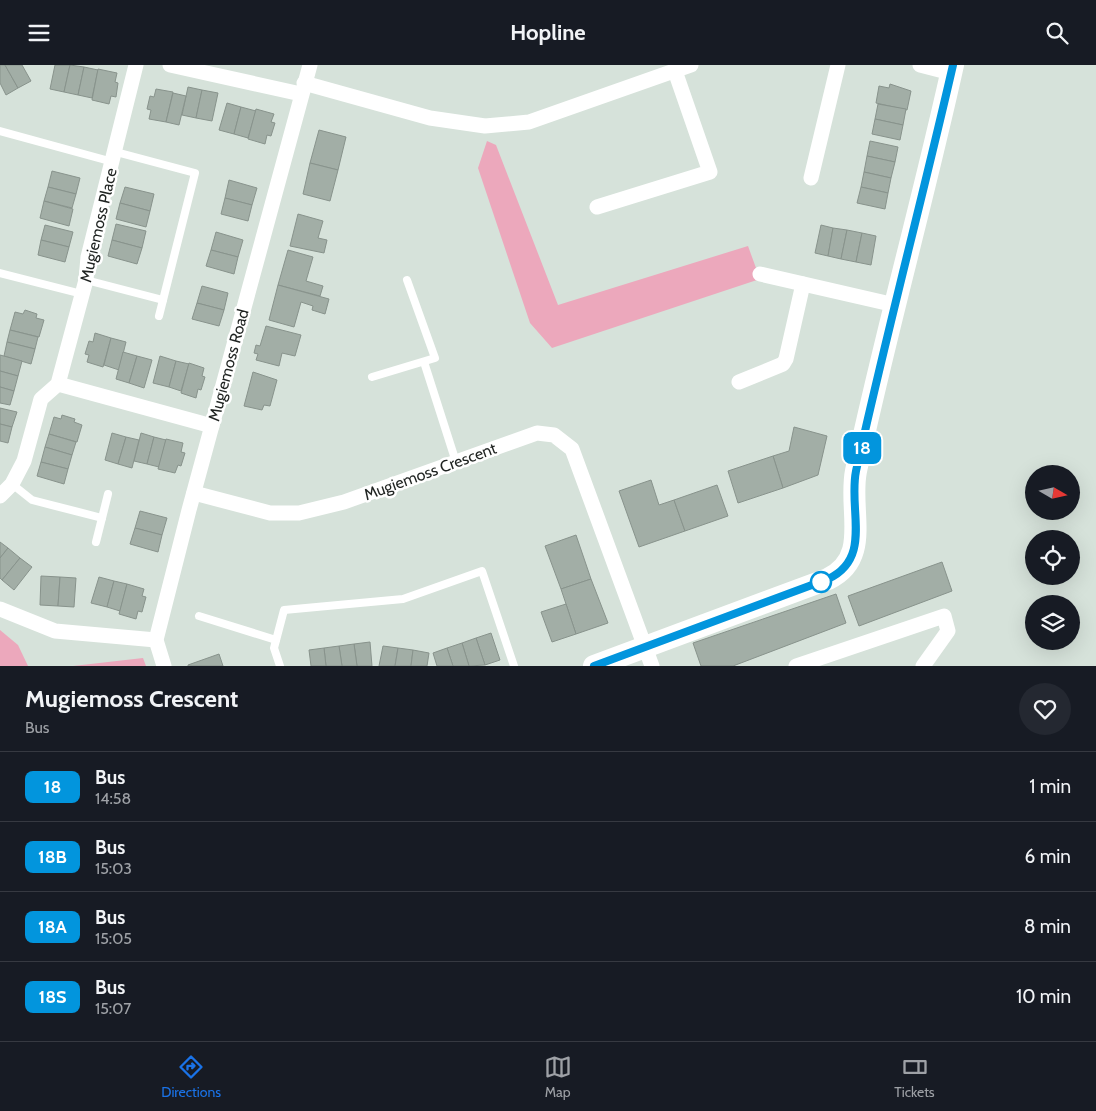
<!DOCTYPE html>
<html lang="en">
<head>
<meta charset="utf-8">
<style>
  :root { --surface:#171b24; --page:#242831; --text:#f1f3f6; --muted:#9ea1a6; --line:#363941; --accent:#1a73e8 }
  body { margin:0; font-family:Cabin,sans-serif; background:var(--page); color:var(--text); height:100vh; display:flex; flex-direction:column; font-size:19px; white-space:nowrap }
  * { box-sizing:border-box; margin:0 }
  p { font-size:16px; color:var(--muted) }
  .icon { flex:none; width:28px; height:28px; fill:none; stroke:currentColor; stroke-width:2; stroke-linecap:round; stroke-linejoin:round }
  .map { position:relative; height:601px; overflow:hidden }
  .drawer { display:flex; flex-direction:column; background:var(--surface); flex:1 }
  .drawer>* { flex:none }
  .badge { padding:0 10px; border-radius:8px; font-size:18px; line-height:32px }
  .needle { width:32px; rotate:99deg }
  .fabs { position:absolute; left:1025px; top:400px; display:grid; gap:10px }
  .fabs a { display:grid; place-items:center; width:55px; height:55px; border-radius:50%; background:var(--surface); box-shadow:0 5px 20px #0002; font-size:25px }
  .map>.badge { position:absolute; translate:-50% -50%; box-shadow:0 0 0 2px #fff }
  .round { display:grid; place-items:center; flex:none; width:52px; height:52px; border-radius:26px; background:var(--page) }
  .headline { display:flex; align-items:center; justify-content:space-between; height:85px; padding:0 25px }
  h1 { font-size:24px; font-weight:700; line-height:38px }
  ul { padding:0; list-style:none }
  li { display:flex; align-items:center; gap:15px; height:70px; padding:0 25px; border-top:1px solid var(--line) }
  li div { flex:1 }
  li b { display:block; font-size:19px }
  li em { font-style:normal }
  li .badge { min-width:55px; font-weight:700; text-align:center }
  header { display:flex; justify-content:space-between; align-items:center; height:65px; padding:0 25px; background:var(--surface); font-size:22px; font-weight:700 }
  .tab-bar { display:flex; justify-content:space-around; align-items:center; height:70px; border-top:1px solid var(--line); background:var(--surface); font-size:14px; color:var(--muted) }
  .tab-bar a { display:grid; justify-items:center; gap:2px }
  .tab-bar .active { color:var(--accent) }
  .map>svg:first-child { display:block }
  .green { fill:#eca8bc }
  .building { fill:#a2aea6; stroke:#88938c }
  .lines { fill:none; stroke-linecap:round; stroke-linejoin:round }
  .lane { stroke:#fff; stroke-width:8 }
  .street { stroke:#fff; stroke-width:15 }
  .secondary { stroke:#fff; stroke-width:22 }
  .line-casing { stroke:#fff; stroke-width:11 }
  .line { stroke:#0295dd; stroke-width:8 }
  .stop-dot { fill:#fff; stroke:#0295dd; stroke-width:2.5 }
  .labels { text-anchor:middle; stroke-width:5; stroke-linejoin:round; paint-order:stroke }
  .street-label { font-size:16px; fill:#1f2321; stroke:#fff }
</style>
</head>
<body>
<header><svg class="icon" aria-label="menu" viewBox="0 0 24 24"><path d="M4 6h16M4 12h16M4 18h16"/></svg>Hopline<svg class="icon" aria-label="search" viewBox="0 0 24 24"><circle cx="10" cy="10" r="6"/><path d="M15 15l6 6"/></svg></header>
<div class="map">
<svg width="1096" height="601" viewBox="0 0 1096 601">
  <rect width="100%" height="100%" fill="#d6e2da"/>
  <g class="green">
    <path d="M487,76l9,4 62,160 190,-59 12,33 -208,69 -22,-25 -52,-155z"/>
    <path d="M0,565l18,15 10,21h-28z"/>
    <path d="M143,593l3,8h-73z"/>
  </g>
  <g class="building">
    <path d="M0,0h5l13,23 -12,7 -6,-12z"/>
    <path d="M5,0h17l9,16 -13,7z"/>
    <path d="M55,0h15l-6,27 -14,-3z"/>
    <path d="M70,0l14,2 -6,28 -14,-3z"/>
    <path d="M84,2l14,3 -6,28 -14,-3z"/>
    <path d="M98,4l19,4 -2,9 3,1 -2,14 -5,-1 -2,8 -17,-4z"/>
    <path d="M890,19l21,7 -4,19 -31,-7 3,-17 10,2z"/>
    <path d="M188,22l14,3 -6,28 -14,-3z"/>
    <path d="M156,24l17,3 -7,30 -17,-3 2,-9 -4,-1 3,-13 4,1z"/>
    <path d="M202,25l16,3 -6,28 -16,-3z"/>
    <path d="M173,28l13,3 -7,29 -13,-3z"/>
    <path d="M227,38l14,4 -7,27 -15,-4z"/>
    <path d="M878,39l28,5 -3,16 -28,-6z"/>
    <path d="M241,42l15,4 -8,27 -14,-4z"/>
    <path d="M256,44l18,5 -3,8 4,1 -4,13 -4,-1 -2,9 -17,-5z"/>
    <path d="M875,54l28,6 -3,15 -28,-6z"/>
    <path d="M319,65l27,7 -8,33 -28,-7z"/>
    <path d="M870,76l28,6 -3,15 -28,-6z"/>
    <path d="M867,91l28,6 -4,16 -27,-6z"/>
    <path d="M310,98l28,7 -8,31 -27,-7z"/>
    <path d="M52,106l28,7 -4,16 -28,-7z"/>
    <path d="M864,107l27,6 -3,15 -27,-6z"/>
    <path d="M229,115l28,8 -5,17 -27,-7z"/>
    <path d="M48,122l28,7 -4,14 -28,-7z"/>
    <path d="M125,122l29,7 -4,17 -30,-8z"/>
    <path d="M861,122l27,6 -3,16 -28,-6z"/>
    <path d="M225,133l27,7 -4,16 -27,-7z"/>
    <path d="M44,136l29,8 -4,17 -29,-8z"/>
    <path d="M120,138l30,8 -4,16 -30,-8z"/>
    <path d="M298,149l25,7 -5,17 9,2 -3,13 -34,-7z"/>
    <path d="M116,159l30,7 -4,17 -30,-8z"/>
    <path d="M45,160l28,7 -4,15 -28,-7z"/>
    <path d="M821,160l12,3 -5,28 -13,-3z"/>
    <path d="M833,163l14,2 -6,29 -13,-3z"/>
    <path d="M847,165l15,3 -6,29 -15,-3z"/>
    <path d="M216,167l27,8 -5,17 -27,-7z"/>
    <path d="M862,168l14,3 -5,29 -15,-3z"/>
    <path d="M41,175l28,7 -4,15 -27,-7z"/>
    <path d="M112,175l30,8 -5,16 -29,-8z"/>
    <path d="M211,185l27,7 -4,17 -28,-8z"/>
    <path d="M288,185l25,7 -7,24 17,5 -3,10 -42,-11z"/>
    <path d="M278,220l51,14 -4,15 -13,-4 1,-4 -12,-4 -7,25 -25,-7z"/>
    <path d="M202,221l26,7 -4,17 -27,-7z"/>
    <path d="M197,238l27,7 -5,16 -27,-7z"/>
    <path d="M25,245l12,4 -1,4 8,2 -5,17 -29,-7 5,-18 8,2z"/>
    <path d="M266,261l35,9 -6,21 -13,-3 -3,13 -23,-6 2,-6 -4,-1 2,-8 4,1z"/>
    <path d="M10,265l28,7 -3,12 -28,-7z"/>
    <path d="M95,268l16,5 -8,29 -16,-5 2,-7 -4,-1 4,-13 4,1z"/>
    <path d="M111,273l15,4 -7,28 -15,-5z"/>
    <path d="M7,277l28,7 -4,15 -27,-8z"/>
    <path d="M123,287l14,4 -8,27 -13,-4z"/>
    <path d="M0,290l22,6 -4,15 -18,-5z"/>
    <path d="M137,291l15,4 -8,28 -15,-5z"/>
    <path d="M160,291l16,5 -7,26 -16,-4z"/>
    <path d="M176,296l13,3 -8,27 -12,-4z"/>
    <path d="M189,298l15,5 -2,8 3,1 -4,13 -3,-1 -2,9 -15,-5z"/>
    <path d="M0,306l18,5 -4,15 -14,-4z"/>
    <path d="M253,307l24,8 -7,26 -6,-1 -2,5 -18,-4z"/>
    <path d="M0,322l14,4 -4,14 -10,-2z"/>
    <path d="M0,343l17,4 -5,15 -12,-3z"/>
    <path d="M62,350l13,4 -1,3 8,3 -5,17 -28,-8 5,-17 7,2z"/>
    <path d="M0,359l12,3 -4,16 -8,-2z"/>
    <path d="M794,362l33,9 -9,39 -35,13 -10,-32 16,-5z"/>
    <path d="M112,368l14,4 -8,27 -13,-4z"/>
    <path d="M141,368l13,4 -7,27 -13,-3z"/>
    <path d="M49,369l27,8 -4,13 -27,-8z"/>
    <path d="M126,372l13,3 -7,28 -14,-4z"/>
    <path d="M154,372l12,3 -7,27 -12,-3z"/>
    <path d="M166,374l17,4 -2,9 4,1 -4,13 -3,-1 -3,8 -17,-4z"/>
    <path d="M45,382l27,8 -4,14 -27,-7z"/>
    <path d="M773,391l10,32 -45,15 -10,-32z"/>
    <path d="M41,397l27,7 -4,15 -27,-8z"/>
    <path d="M651,415l8,25 15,-5 11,31 -46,16 -20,-56z"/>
    <path d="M717,420l11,31 -43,15 -11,-31z"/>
    <path d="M140,446l27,7 -5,17 -27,-7z"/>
    <path d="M135,463l27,7 -4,17 -28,-8z"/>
    <path d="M576,470l15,44 -30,10 -16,-43z"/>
    <path d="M0,477l8,6 -8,10z"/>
    <path d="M8,483l12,10 -18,22 -2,-2v-20z"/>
    <path d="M20,493l12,9 -18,23 -12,-10z"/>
    <path d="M942,497l10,29 -93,35 -11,-30z"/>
    <path d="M41,511l19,1 -2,29 -18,-1z"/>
    <path d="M60,512l16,1 -2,29 -16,-1z"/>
    <path d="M99,512l15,4 -7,26 -16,-4z"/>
    <path d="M591,514l17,44 -32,11 -15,-45z"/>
    <path d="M114,516l13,3 -7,27 -13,-4z"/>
    <path d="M127,519l17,5 -2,7 4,1 -4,15 -4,-1 -2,8 -17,-5z"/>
    <path d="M836,529l10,29 -113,43h-32l-8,-23z"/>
    <path d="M566,539l10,30 -24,8 -11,-30z"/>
    <path d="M491,568l9,27 -15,5 -9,-27z"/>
    <path d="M476,573l9,27 -16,1 -7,-23z"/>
    <path d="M370,577l2,24h-15l-3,-22z"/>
    <path d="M462,578l7,23h-16l-6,-18z"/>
    <path d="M354,579l3,22h-15l-3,-20z"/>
    <path d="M339,581l3,20h-16l-2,-18z"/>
    <path d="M383,581l15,2 -3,18h-16z"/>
    <path d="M324,583l2,18h-15l-2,-16z"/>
    <path d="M398,583l15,2 -2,16h-16z"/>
    <path d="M447,583l6,18h-16l-4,-13z"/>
    <path d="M413,585l16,3 -2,13h-16z"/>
    <path d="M219,589l4,12h-35v-1z"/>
  </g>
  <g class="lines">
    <g class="lane">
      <path d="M0,66l113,31"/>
      <path d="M116,87l79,21 -36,143"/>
      <path d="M0,208l82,21"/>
      <path d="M86,215l77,20"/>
      <path d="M424,297l32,100"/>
      <path d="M372,312l63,-19 -28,-78"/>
      <path d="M12,419l20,16 70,18"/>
      <path d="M96,477l12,-48"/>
      <path d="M199,551l77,24"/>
      <path d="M280,601l-6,-18 10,-38 119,-11 79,-28 32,95"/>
    </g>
    <g class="street">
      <path d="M170,0l131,29"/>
      <path d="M920,0l31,8"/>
      <path d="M304,18l126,35 55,8 44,-4 162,-57"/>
      <path d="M811,113l27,-113"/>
      <path d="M597,142l113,-35 -35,-101"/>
      <path d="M760,209l135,31"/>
      <path d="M739,317l44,-18 3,-5 17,-75"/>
      <path d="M58,319l154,42"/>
      <path d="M194,428l76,20h29l45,-11 193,-69 17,2 18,14 80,217"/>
      <path d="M0,431l12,-12 12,-23 17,-62 17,-15 28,-104 2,-23 48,-192"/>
      <path d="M0,544l55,22 101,9"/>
      <path d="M164,601l-8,-26 33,-130 121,-445"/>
      <path d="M796,601l148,-50 4,15 -25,35"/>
    </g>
    <path class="secondary" d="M594,601l234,-87c44,-21 20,-69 28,-108 29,-136 67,-270 97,-406"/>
  </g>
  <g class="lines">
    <defs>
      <path id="line" d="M594,601l234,-87c45,-21 20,-69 28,-108 30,-136 66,-271 97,-406"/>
    </defs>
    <use href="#line" class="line-casing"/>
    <use href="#line" class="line"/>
  </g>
  <circle class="stop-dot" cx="821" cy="517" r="10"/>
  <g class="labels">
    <g class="street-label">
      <text transform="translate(98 160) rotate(-77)" y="6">Mugiemoss Place</text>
      <text transform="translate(228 300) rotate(-75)" y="6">Mugiemoss Road</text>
      <text transform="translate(430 406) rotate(-20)" y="6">Mugiemoss Crescent</text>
    </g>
  </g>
</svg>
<div class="fabs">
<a><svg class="needle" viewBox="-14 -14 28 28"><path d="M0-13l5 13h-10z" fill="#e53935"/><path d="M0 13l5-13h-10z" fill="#9ea1a6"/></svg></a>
<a><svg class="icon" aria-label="locate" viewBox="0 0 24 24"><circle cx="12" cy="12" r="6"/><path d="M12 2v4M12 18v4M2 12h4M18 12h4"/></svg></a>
<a><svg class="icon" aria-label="layers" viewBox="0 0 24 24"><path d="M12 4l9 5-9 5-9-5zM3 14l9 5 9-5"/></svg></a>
</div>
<b class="badge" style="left:862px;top:383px;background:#0295dd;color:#fff">18</b>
</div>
<section class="drawer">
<div class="headline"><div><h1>Mugiemoss Crescent</h1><p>Bus</p></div><a class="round"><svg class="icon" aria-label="heart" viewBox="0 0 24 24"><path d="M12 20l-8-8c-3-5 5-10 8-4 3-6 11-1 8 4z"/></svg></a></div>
<ul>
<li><span class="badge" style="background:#0295dd;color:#fff">18</span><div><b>Bus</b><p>14:58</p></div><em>1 min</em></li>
<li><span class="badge" style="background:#0295dd;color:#fff">18B</span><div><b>Bus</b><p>15:03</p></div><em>6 min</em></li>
<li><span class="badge" style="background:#0295dd;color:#fff">18A</span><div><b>Bus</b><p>15:05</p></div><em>8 min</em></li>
<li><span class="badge" style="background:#0295dd;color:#fff">18S</span><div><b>Bus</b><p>15:07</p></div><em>10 min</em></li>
</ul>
</section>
<nav class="tab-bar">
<a class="active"><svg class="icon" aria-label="directions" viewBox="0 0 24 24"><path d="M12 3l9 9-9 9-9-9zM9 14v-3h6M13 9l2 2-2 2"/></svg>Directions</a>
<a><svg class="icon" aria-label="map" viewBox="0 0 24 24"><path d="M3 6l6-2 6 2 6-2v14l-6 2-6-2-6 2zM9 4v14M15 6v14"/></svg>Map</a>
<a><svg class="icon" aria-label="tickets" viewBox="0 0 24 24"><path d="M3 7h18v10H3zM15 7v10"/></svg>Tickets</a>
</nav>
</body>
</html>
